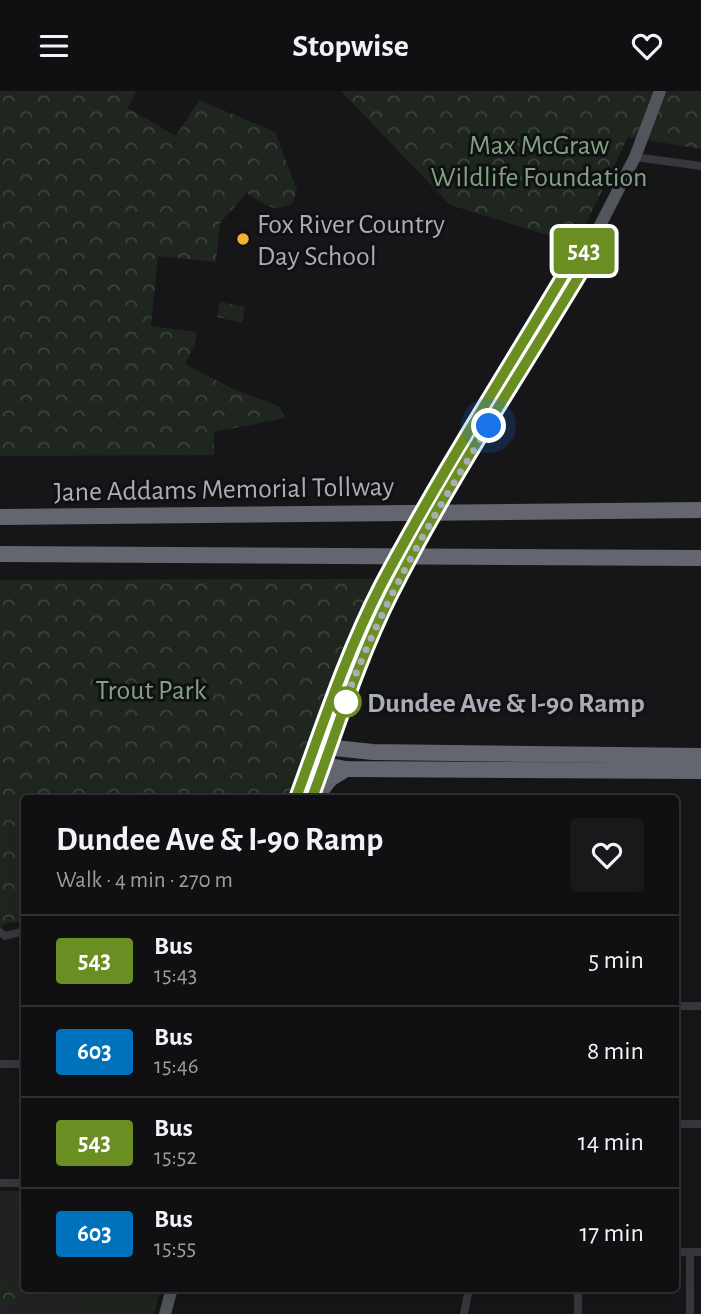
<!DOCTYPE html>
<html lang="en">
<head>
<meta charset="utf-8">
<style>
  :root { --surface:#101012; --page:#19191b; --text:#f1f3f6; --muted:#9c9d9f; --line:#303032 }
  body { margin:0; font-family:"Alegreya Sans",sans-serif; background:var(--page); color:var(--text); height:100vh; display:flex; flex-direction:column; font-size:26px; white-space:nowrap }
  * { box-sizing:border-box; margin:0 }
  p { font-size:23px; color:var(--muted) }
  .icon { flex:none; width:38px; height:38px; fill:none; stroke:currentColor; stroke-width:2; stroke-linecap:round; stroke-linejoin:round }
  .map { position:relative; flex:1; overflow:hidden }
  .sheet { position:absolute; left:21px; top:704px; width:658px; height:497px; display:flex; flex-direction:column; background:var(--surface); border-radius:7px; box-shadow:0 7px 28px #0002,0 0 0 2px var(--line) }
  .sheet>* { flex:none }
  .badge { padding:0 14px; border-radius:5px; font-size:24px; line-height:46px }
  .you { position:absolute; width:35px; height:35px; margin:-18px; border:5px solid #fff; border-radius:50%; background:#1a73e8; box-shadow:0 0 0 10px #1a73e833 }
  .map>.badge { position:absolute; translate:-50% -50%; box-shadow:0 0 0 4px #fff }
  .round { display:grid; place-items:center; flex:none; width:74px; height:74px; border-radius:7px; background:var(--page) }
  .overview { display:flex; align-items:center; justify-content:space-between; height:119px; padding:0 35px }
  h1 { font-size:33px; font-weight:700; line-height:52px }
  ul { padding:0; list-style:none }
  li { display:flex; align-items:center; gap:21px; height:91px; padding:0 35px; border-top:2px solid var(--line) }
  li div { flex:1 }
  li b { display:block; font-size:26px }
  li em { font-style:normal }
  li .badge { min-width:77px; font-weight:700; text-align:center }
  header { display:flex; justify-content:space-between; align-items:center; height:91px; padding:0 35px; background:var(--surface); font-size:32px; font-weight:700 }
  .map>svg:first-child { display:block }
  .built { fill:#222225 }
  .green { fill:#1e261f }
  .forest { fill:url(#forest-crowns) }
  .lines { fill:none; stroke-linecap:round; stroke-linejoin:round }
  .minor { stroke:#37383d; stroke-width:8 }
  .primary { stroke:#53555c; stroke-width:12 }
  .motorway { stroke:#63666e; stroke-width:16 }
  .primary-bridge { stroke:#53555c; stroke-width:12 }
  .line-casing { stroke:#fff; stroke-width:16 }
  .line { stroke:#6b8e23; stroke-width:10 }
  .walk { stroke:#a8adb8; stroke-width:7; stroke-dasharray:0 12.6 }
  .poi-dot { fill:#f2b134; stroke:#111113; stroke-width:2.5 }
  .stop-dot { fill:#fff; stroke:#6b8e23; stroke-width:3.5 }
  .labels { text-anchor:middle; stroke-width:6; stroke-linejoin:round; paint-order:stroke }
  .park-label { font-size:28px; fill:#7fa381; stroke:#111113 }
  .poi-label { font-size:28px; fill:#a8adb8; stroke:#111113; text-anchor:start }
  .street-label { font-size:28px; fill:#a8adb8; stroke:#111113 }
  .stop-label { font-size:28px; font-weight:bold; fill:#a8adb8; stroke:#111113; text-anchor:start }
</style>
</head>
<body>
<header><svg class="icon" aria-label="menu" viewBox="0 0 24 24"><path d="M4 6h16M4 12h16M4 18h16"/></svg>Stopwise<svg class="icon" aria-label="heart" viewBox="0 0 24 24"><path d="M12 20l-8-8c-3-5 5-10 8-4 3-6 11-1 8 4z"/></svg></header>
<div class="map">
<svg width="701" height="1223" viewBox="0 0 701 1223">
  <defs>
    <pattern id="forest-crowns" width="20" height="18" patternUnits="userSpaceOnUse" patternTransform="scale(1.75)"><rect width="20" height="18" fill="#1e261f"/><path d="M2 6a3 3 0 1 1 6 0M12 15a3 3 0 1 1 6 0" fill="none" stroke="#3c433d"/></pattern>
  </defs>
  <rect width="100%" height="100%" fill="#161618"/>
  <path class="built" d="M0,1100h24v97h130l-7,26h-147z"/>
  <g class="green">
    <rect x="10" y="1100" width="14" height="16"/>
    <path d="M77,1197h84l-7,26h-77z"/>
  </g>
  <g class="forest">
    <path d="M0,0h137l-10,17 49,28 23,-36 76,32 22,58 -4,13c-20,11 -29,1 -46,-10l-27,30 -4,39 -58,-6 -7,70 45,6 -1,13 -10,19 48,25 46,17 6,12 -71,14v23l-214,1z"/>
    <path d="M341,0h360v58l-73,-12 -52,107 -126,-39z"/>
    <path d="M220,211l25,5 -3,16 -25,-6z"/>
    <path d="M374,488l-47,111 -39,108h-264v124l-17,1 -7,6v-349z"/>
    <path d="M0,1160h5v4h-3v25h21v24l-23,1z"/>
  </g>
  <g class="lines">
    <g class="minor">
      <path d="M635,66l66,9"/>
      <path d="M0,841l5,4 19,-5"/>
      <path d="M676,915h25"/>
      <path d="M0,973h24"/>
      <path d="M676,1033h25"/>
      <path d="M0,1092h24"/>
      <path d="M676,1161h25"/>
      <path d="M464,1223l5,-26"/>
      <path d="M578,1223v-26"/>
      <path d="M690,1223v-62"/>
    </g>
    <g class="primary">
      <path d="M438,392l138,-229 12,-5"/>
      <path d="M453,393l135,-222v-13l47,-92 25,-66"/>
      <path d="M313,705l47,-135 31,-67"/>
      <path d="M296,707l54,-143 30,-68"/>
      <path d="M165,1223l7,-26"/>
    </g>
    <g class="motorway">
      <path d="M0,426l701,-7"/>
      <path d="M0,463l701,4"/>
      <path d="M315,655l58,6 328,4"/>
      <path d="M309,671l37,7 355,2"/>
      <path d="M315,707l15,-19 16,-10"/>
    </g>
    <g class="primary-bridge">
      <path d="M380,496l58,-104"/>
      <path d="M391,503l62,-110"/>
    </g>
  </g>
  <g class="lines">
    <defs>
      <path id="line" d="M296,707c26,-71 50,-145 85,-213 60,-113 130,-221 195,-331l12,-5v12c-66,111 -139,219 -197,334 -33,66 -54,135 -79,203"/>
    </defs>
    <use href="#line" class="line-casing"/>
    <use href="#line" class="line"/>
    <path class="walk" d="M346,611l-2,3c36,-99 89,-190 145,-279"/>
  </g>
  <circle class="poi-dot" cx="243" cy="148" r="7"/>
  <circle class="stop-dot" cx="346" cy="611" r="14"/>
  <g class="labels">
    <g class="park-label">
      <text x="539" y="63">Max McGraw<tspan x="539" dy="32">Wildlife Foundation</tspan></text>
      <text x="151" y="608">Trout Park</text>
    </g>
    <g class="poi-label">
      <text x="257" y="142">Fox River Country<tspan x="257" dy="32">Day School</tspan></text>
    </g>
    <g class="street-label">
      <text transform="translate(224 397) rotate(-1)" y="10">Jane Addams Memorial Tollway</text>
    </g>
    <g class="stop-label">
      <text x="367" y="621">Dundee Ave &amp; I-90 Ramp</text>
    </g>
  </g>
</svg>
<div class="you" style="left:489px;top:335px"></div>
<b class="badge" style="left:584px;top:160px;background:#6b8e23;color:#fff">543</b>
<section class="sheet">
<div class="overview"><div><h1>Dundee Ave &amp; I-90 Ramp</h1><p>Walk · 4 min · 270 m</p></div><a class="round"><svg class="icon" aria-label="heart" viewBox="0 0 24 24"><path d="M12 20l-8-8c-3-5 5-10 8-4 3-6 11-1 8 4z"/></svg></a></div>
<ul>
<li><span class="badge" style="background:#6b8e23;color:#fff">543</span><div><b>Bus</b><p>15:43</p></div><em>5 min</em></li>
<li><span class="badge" style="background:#0072bc;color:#fff">603</span><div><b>Bus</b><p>15:46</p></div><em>8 min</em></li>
<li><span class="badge" style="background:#6b8e23;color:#fff">543</span><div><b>Bus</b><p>15:52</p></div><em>14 min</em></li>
<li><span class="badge" style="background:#0072bc;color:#fff">603</span><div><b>Bus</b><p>15:55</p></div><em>17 min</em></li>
</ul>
</section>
</div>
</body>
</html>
